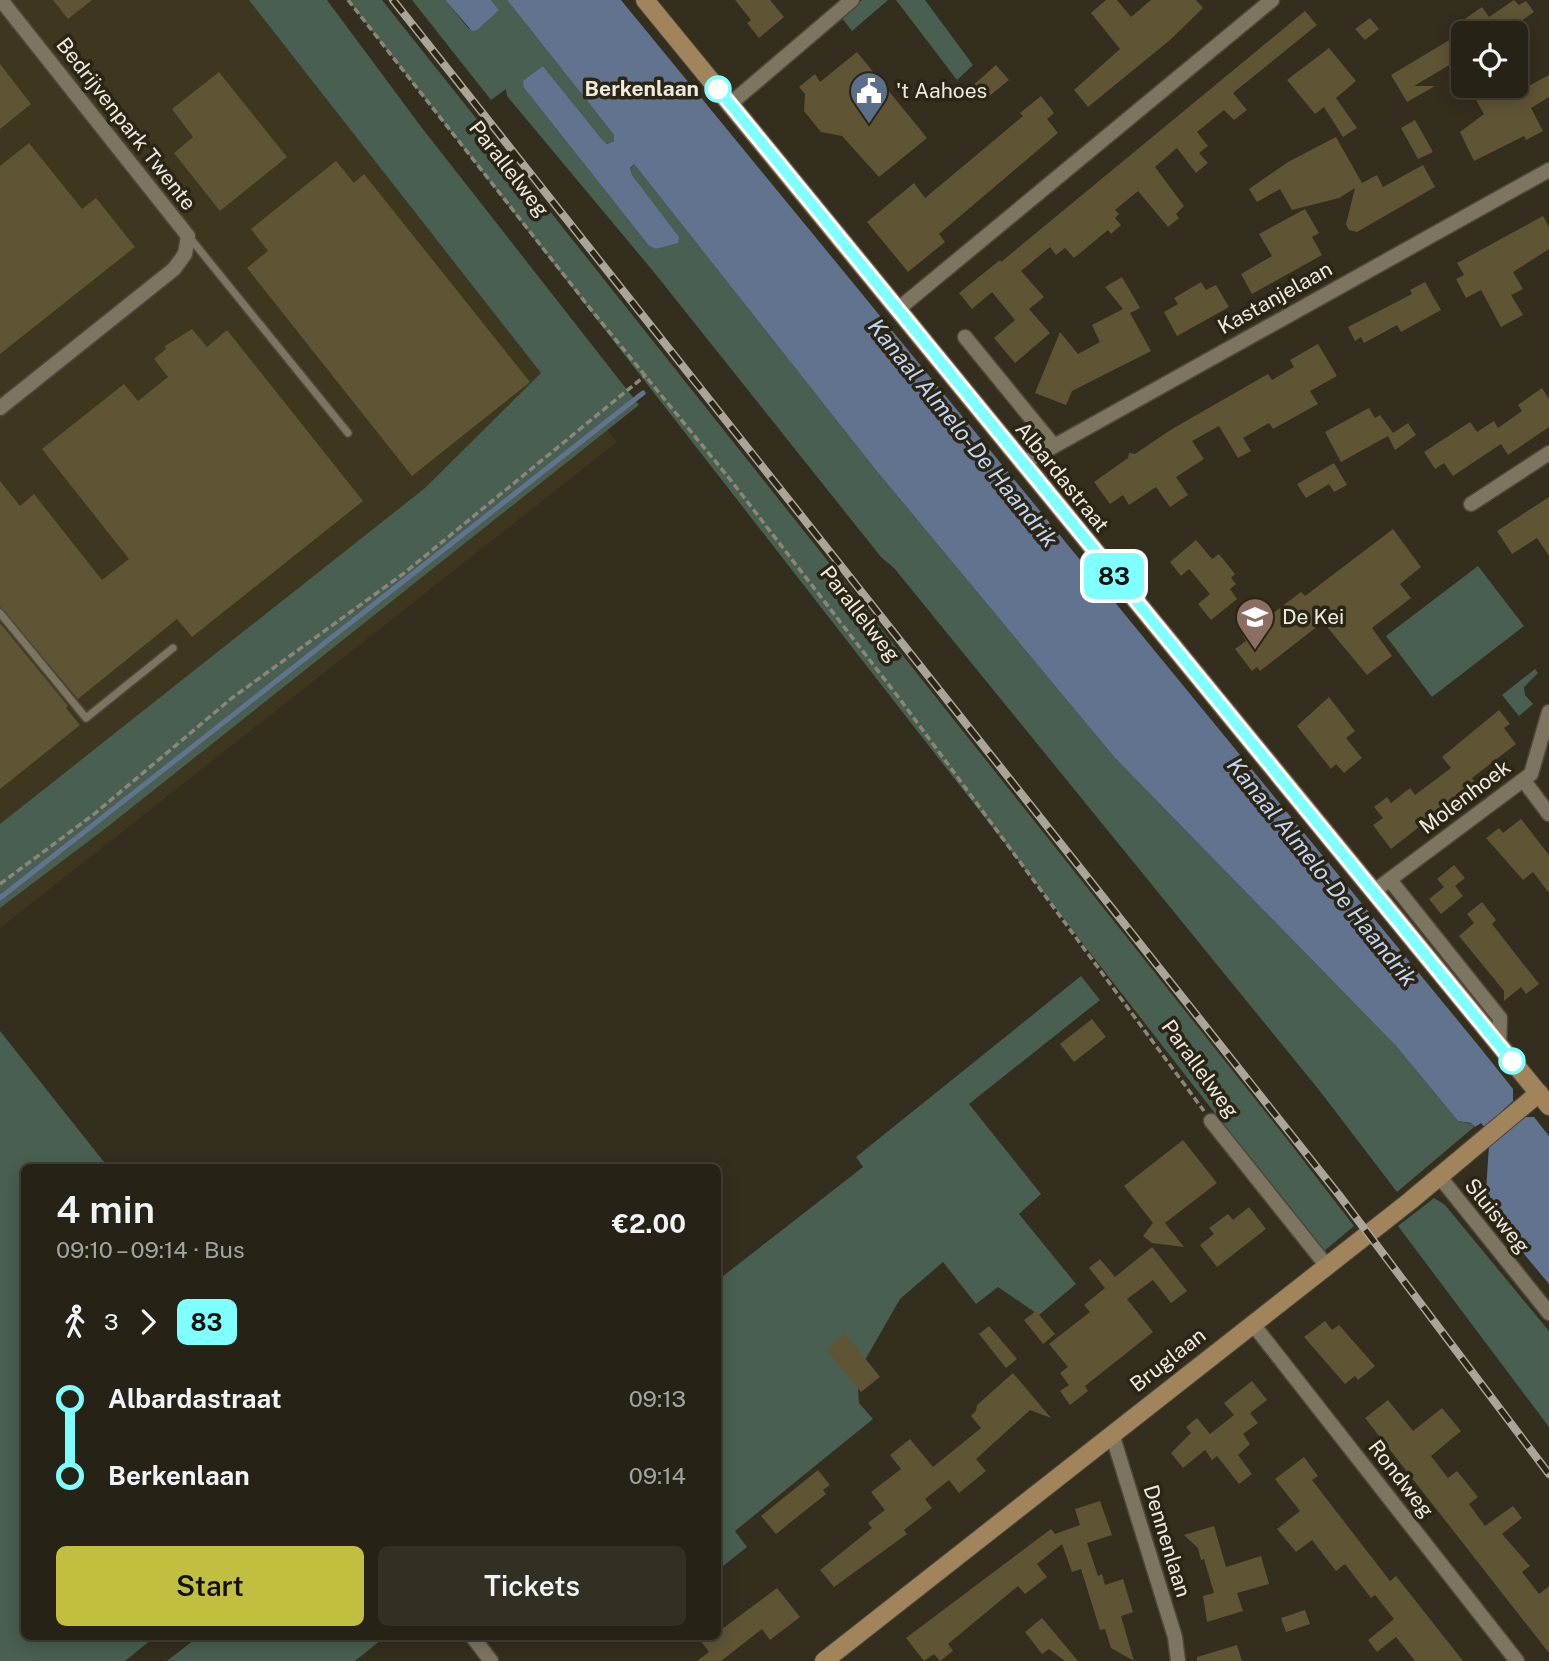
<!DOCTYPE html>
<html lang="en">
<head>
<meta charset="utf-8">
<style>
  :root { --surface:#272216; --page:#332f23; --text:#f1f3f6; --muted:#a4a4a1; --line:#433f35; --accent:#c1be40 }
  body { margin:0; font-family:"Public Sans",sans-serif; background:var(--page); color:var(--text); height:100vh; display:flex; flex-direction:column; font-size:26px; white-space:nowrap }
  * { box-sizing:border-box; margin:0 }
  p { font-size:23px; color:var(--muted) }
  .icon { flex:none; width:38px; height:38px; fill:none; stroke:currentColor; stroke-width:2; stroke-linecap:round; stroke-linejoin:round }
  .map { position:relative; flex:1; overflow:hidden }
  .panel { position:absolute; left:21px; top:1164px; width:700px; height:476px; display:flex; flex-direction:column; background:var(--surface); border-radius:10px; box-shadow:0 4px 18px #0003,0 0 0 2px var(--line) }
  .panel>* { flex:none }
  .badge { padding:0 14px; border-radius:10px; font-size:24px; line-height:46px }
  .tools { position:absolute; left:1451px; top:21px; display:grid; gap:14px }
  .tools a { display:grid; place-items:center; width:77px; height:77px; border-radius:10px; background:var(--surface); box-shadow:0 4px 18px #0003,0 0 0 2px var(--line); font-size:35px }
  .map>.badge { position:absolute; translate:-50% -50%; box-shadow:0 0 0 4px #fff }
  .legs { display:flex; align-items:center; gap:10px; height:77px; padding:0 35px; font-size:23px }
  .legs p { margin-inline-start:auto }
  .head { display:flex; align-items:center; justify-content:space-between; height:119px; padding:0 35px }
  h1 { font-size:38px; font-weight:600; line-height:52px }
  .action { display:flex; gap:14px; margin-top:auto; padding:14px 35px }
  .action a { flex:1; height:80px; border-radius:10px; background:var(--accent); color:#111; font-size:28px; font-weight:600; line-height:80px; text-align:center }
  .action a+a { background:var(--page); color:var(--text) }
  ul { padding:0 35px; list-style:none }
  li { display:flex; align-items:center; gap:24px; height:77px; font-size:26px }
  li i { display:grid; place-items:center; width:10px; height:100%; margin:0 9px; background:currentColor }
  li i::after { content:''; width:18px; height:18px; margin:-9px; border:5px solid; border-radius:50%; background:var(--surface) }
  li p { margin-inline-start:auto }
  li:first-child i { background:linear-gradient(#0000 50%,currentColor 0) }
  li:last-child i { background:linear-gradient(currentColor 50%,#0000 0) }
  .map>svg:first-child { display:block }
  .built { fill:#3e371f }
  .green { fill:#485f51 }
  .water { fill:#627390 }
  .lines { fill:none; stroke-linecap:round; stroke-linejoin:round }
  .stream { stroke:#627390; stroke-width:5 }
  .building { fill:#5f5434 }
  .lane-casing { stroke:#4e493b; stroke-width:10 }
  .street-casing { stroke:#4e493b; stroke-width:17 }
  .secondary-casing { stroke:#4e493b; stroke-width:20 }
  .path { stroke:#8b8679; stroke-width:3.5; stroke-dasharray:7 3.5; stroke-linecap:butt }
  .lane { stroke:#7b7561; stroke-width:7 }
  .street { stroke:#7b7561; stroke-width:14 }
  .secondary { stroke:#a1845c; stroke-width:18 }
  .rail-casing { stroke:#aaa599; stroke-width:8 }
  .rail { stroke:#2a2514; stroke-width:5; stroke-dasharray:16; stroke-linecap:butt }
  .line-1-casing { stroke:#fff; stroke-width:16 }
  .line-1 { stroke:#80ffff; stroke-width:10 }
  .stop-1-dot { fill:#fff; stroke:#80ffff; stroke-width:3.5 }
  .labels { text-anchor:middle; stroke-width:7; stroke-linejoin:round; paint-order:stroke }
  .stop-label { font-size:21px; font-weight:bold; fill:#eeeae0; stroke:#2a2514; text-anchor:end }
  .poi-label { font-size:21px; fill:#eeeae0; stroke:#2a2514; text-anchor:start }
  .street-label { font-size:21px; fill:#eeeae0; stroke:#2a2514 }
  .water-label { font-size:23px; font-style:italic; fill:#c4d7f6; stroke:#2a2514 }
</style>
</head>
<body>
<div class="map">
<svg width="1549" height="1661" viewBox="0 0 1549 1661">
  <rect width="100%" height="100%" fill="#342e1e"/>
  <path class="built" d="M0,0h263l354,442 -617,486z"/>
  <g class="green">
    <path d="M249,0h78l95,128 217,277 -533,423 -106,80v-84l425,-336 116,-115z"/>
    <path d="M348,0h34l901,1134 71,92 -31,26z"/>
    <path d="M412,0h33l24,29 30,-19 -8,-10h16l107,135v6l-7,3 -6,-6 -58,-72 -19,22 125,158 8,3 22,-11 -47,-63 -2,-6 4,-5 241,305 239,288 282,289 62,75 14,3 2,3 -77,65 -78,-102 -425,-522 -13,-11 -228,-286 -146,-175 -1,-7 -15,11z"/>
    <path d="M862,0h26l-36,31 -11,-14z"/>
    <path d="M896,0h29l48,65 -16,15z"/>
    <path d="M1478,566l46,60 -92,71 -46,-61z"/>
    <path d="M1535,669l3,4 -14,14 1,8 8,9 -14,12 -17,-21z"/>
    <path d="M1081,976l19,24 -131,104 72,90 -22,20 57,70 -37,31 -41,-28 -22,17 -33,-42 -43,37 -43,75 2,29 14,16 -138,112 12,16 -29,23v-290l145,-113 -7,-10z"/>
    <path d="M0,1031l108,136h-84v469h132l-31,25h-125z"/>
    <path d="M1434,1198l11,7 104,126v96l-151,-201z"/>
    <path d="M199,1636h187l-31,25h-188z"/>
  </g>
  <g class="water">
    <path d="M445,0h46l8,10 -22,20 -5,1z"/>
    <path d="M507,0h114l861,1050 31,39v12l-10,9 12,14 10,-7h9l15,19v148l-64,-77 4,-62 6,-5 -14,-17 -6,4 -4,-4 -13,-2 -62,-75 -282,-289 -239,-288 -241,-305 -4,4 2,7 47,62 -1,6 -22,6 -7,-3 -125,-158 -1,-7 20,-15 58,72 6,6 7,-3v-6z"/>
  </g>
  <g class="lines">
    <path class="stream" d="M0,898l643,-505"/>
  </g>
  <g class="building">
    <path d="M53,0h39l-24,19z"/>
    <path d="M735,0h35l14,17 -25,21 -12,-15 4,-3z"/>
    <path d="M1106,0h11l14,17 20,-17h45l7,8 -33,32 -82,67 -14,-17 46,-41 -29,-36z"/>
    <path d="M1514,0l5,5 7,-4 8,11 -30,21h-19l-5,-7 -11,7h-6v24l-49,29h21l-28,16 -16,-27 70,-42 -5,-8 26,-18 7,10z"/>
    <path d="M1305,11l12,14 -84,68 14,17 -13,10 -10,-10 -27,22 11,14 -9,7 9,10 -12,10 -19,-25 -22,19 29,39 -8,8 3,4 -11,9 -30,-36 -23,19 4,4 -4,4 6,7 -10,9 -3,-4 -34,28 -9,-10 -9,7 -6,-8 -29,24 23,26 -15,12 21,24 -35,30 -21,-25 21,-18 -23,-28 -20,17 -13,-16 41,-33 1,2z"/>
    <path d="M1370,18l9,11 -14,11 -10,-11z"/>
    <path d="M1329,48l27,33 -20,17 21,30 -14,9 -19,-30 -9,7 -28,-34z"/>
    <path d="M857,52l70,86 -48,39 -37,-41 -21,-4 -17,-21 1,-17 -6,-7 16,-13 5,8z"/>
    <path d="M0,64l31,40 -31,25z"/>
    <path d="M996,65l13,15 -27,22 -12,-14z"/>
    <path d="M219,72l68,85 -67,54 -46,-58 19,-16 -21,-28z"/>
    <path d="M1549,75v22l-18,11 12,23 -17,9 -2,-4 -50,25 -14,-29 24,-18 -12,-21 14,-7h32l3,4z"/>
    <path d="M1041,96l13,17 -7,6 11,14 -119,101 6,8 -37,30 -41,-50 47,-39 11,15 98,-82 -3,-3z"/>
    <path d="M1415,120l18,32 -15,7 -17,-31z"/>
    <path d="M1336,137l26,46 15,-8 6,12 40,-22 12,22 -78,45 -8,-2 -3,-6 9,-36 -16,10 -47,12 -12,-21 -23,13 -8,-13 39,-27z"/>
    <path d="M29,143l53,66 14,-11 39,49 -135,107v-188z"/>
    <path d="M336,161l18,22 10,-9 166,208 -118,94 -165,-208 21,-17 -17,-22z"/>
    <path d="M1305,209l14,24 -7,4 10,18 -70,39 -11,-20 31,-18 -13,-22z"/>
    <path d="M1543,216l6,11v22l-36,23 10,17 -12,6 12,20 -22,12 -20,-37 -15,8 -10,-19 8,-4 -7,-12z"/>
    <path d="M1122,277l18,31 -10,5 21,38 -79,40 -6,14 -31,-12 25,-61 18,22 22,-12 -8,-17 31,-16 -18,-22z"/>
    <path d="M1201,282l5,8 10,-5 13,22 -52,29 -13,-24 14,-8 -4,-6z"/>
    <path d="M1425,282l16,28 -40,22 -4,-7 -33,18 -3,-6 -6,4 -7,-14 64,-33 -2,-4z"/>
    <path d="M192,329l15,18 20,-17 136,171 -171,136 -15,-18 -99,80 -78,-92v-126l20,25 14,-12 68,86 27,-21 -87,-110 82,-65 14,17 30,-24 -14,-18 12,-10 -1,-3z"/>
    <path d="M1318,344l19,32 -27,15 8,13 -45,25 -4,-6 -26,15 8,13 -13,7 -19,-32 -27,15 12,18 -28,18 12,18 -18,12 -14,-20 -27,18 -6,-10 -13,9 -16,-22 34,-24 1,-5 6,1 37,-25 96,-55 4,6 22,-13 -4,-7z"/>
    <path d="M1542,388l7,11v28l-41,28 -7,-11 -48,32 -9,-13 -9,6 -11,-17 46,-30 7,10 17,-11 4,7 24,-17 -4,-6z"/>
    <path d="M1369,408l6,10 5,-3 13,18 15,-10 8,12 -21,15 -7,-14 -47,26 -16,-30z"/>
    <path d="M1334,463l13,22 -13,7 -5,-8 -23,14 -9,-14z"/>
    <path d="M1549,497v59l-12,-18 -25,16 -15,-23z"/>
    <path d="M1393,529l28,38 -21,17 11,14 -39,30 20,28 -25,19 -44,-53 -63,49 -3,-4 -5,4 -17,-22 11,-8 -3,-5 58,-44 4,4z"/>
    <path d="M1196,540l16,19 7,-5 16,20 -4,4 5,6 -6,5 7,10 -26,21 -13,-16 12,-10 -21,-25 -8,7 -11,-14z"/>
    <path d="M0,623l68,83 -2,2 14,17 -80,64z"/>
    <path d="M1329,697l26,34 -9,7 16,20 -18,15 -8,-9 -5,5 -34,-43z"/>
    <path d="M1499,710l11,14 -6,4 12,16 -44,34 3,5 -84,66 -18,-24 10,-7 -9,-11 13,-10 4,6 19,-15 5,7 36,-27 -9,-11z"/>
    <path d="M1521,819l28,36v38l-16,-21 -10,8 -37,-42 13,-10 4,5z"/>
    <path d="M1454,865l11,13 -10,8 8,10 -22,18 -12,-15 15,-12 -7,-8z"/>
    <path d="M1482,902l14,18 -4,4 47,60 -13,10 -5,-7 -17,14v-10l-45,-55 15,-13 -7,-9z"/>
    <path d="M1092,1019l14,18 -32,25 -14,-18z"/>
    <path d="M1183,1140l34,43 -52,40 19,24 -32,-4 -9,-7 10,-13 -29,-37z"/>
    <path d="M1249,1207l17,22 -49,38 -17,-22 14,-11 -5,-6 19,-14 5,6z"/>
    <path d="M1152,1247l35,44 -16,12 -18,-23 -26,19 26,33 -68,54 3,5 -18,14 -10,-14 9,-6 -9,-12 8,-6 -19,-23 41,-32 -6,-7 21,-17 -16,-20 11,-9 15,18z"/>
    <path d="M1036,1311l19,23 -12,10 -19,-24z"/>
    <path d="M1325,1321l7,9 7,-5 36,41 -17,14 -3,-4 -10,8 -41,-47z"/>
    <path d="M989,1326l28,33 -11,9 -27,-34z"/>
    <path d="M845,1333l35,44 -19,15 -35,-43z"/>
    <path d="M1013,1373l38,45 -21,-8 -54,49 10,12 -27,22 -10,-13 -24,19 7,9 -28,22 3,4 -73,53 -14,-17 52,-42 -4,-5 17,-13 -14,-18 30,-23 -11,-14 20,-16 23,28 48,-39 -10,-12 5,-5 1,-6z"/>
    <path d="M1252,1381l15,19 -17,13 8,10 -15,11 7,10 -12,11 14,19 -13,10 -22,-28 -5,4 -7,-10 -22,18 -12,-15 20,-20 -5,-6 11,-9 13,16 24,-19 -10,-12z"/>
    <path d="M1388,1400l25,31 29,-23 19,23 -30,25 17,22 9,-7 21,26 -9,7 16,22 28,-20 9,12 -20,16 28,32 -8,6 17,22 10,-8v67l-184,-235z"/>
    <path d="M1304,1457l14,19 -6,4 78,101 6,-5 67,85h-48l-19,-24 -19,15 -9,-12 26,-21 -19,-24 -4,3 -26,-34 -9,7 -24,-31 -16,12 -19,-23 23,-18 -25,-32z"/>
    <path d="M818,1470l12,15 -7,5 3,4 -50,40 -15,-18z"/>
    <path d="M1100,1501l12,34 -25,8 11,33 4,-2 3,11 18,-6 10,33 -12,4 13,45 -23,-13 -6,-19 -5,1 -19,-61 -9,3 -10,-28 -25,20 10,13 -22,17 -7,-8 -70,58 5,7 -13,10 -6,-7 -10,7 -18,-23 145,-109 4,5 25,-9 -5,-16z"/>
    <path d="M1214,1526l12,41 35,-11 8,28 -32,9 6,18 -36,11 -4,-26 11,-3 -10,-34 -3,1 -3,-12 -14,-13z"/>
    <path d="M777,1588l23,29 -30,23 -8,-11 -41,32h-24l12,-9 -12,-16h21v-4z"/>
    <path d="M1305,1610l5,14 -24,8 -5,-14z"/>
    <path d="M1042,1618l36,43h-13l-16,-12 -7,5 -17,-22z"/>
    <path d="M1237,1645l5,16h-45v-4z"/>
  </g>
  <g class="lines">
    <defs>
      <g id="lane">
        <path d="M190,238l158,195"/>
        <path d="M0,613l86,105 87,-70"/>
      </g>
      <g id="street">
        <path d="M730,104l122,-104"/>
        <path d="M897,310l375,-310"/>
        <path d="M965,337l89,109"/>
        <path d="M0,408l174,-139 11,-15 3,-18 -187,-236"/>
        <path d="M1022,464l527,-294"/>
        <path d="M1471,504l78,-51"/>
        <path d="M1524,781l25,33"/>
        <path d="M1390,880l110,138 -1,28"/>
        <path d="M1373,892l158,-118 18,-62"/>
        <path d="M1211,1121l115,144"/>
        <path d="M1439,1176l110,137"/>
        <path d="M1252,1323l265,338"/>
        <path d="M1112,1434l63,203 3,24"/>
        <path d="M472,1636l19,25"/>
      </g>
      <g id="secondary">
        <path d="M645,0l904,1106"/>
        <path d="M824,1661l586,-460 129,-108"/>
      </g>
    </defs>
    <use href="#lane" class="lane-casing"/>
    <use href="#street" class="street-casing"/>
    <use href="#secondary" class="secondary-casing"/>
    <g class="path">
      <path d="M348,0l245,312 136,166 170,220 305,413"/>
      <path d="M0,884l93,-69 139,-117 171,-124 243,-199"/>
    </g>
    <use href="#lane" class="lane"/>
    <use href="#street" class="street"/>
    <use href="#secondary" class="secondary"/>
    <defs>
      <path id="rail" d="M393,0l946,1195 210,279"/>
    </defs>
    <use href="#rail" class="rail-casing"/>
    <use href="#rail" class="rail"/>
  </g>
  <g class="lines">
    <defs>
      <path id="line-1" d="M718,89l794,972"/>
    </defs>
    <use href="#line-1" class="line-1-casing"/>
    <use href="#line-1" class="line-1"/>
  </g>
  <defs>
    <symbol id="civic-pin" viewBox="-11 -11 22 30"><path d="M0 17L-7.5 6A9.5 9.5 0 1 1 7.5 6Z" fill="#5c6f8a" stroke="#2a2514"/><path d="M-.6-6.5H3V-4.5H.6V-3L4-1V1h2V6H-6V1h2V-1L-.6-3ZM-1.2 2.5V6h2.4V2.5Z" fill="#fff"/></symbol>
    <symbol id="school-pin" viewBox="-11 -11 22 30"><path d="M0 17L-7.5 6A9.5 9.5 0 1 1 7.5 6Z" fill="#8d6e63" stroke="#2a2514"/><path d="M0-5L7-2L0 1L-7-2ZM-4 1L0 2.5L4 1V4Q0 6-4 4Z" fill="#fff"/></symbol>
  </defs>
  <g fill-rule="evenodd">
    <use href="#civic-pin" x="847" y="69" width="44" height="60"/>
    <use href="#school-pin" x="1233" y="595" width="44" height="60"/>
  </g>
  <g class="stop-1-dot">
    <circle cx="718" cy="89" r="12"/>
    <circle cx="1512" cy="1061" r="12"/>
  </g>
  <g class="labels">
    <g class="stop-label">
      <text x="699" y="96">Berkenlaan</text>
    </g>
    <g class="poi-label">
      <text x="896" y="98">'t Aahoes</text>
      <text x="1282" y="624">De Kei</text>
    </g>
    <g class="street-label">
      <text transform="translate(126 124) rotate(52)" y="7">Bedrijvenpark Twente</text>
      <text transform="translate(509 169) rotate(52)" y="7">Parallelweg</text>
      <text transform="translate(1275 298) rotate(-29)" y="7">Kastanjelaan</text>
      <text transform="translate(1062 477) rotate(51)" y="7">Albardastraat</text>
      <text transform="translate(860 614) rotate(52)" y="7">Parallelweg</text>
      <text transform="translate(1465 797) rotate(-37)" y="7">Molenhoek</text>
      <text transform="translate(1200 1069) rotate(54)" y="7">Parallelweg</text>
      <text transform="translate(1497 1216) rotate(51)" y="7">Sluisweg</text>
      <text transform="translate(1168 1360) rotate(-38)" y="7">Bruglaan</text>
      <text transform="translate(1401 1479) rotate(52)" y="7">Rondweg</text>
      <text transform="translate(1167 1541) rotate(73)" y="7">Dennenlaan</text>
    </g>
    <g class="water-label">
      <text transform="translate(963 433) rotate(51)" y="8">Kanaal Almelo-De Haandrik</text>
      <text transform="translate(1322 872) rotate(51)" y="8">Kanaal Almelo-De Haandrik</text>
    </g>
  </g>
</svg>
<div class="tools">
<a><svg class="icon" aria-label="locate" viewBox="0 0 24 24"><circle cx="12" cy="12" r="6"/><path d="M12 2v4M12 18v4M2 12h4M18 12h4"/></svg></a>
</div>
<b class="badge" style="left:1114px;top:576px;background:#80ffff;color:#111">83</b>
<section class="panel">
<div class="head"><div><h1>4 min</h1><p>09:10 – 09:14 · Bus</p></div><b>€2.00</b></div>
<div class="legs"><svg class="icon" aria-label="walk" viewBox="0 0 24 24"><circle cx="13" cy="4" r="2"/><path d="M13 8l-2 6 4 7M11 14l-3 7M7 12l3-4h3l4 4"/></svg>3<svg class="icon" aria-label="forward" viewBox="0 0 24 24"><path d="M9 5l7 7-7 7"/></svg><b class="badge" style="background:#80ffff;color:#111">83</b></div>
<ul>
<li><i style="color:#80ffff"></i><b>Albardastraat</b><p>09:13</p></li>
<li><i style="color:#80ffff"></i><b>Berkenlaan</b><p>09:14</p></li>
</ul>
<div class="action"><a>Start</a><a>Tickets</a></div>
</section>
</div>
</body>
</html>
